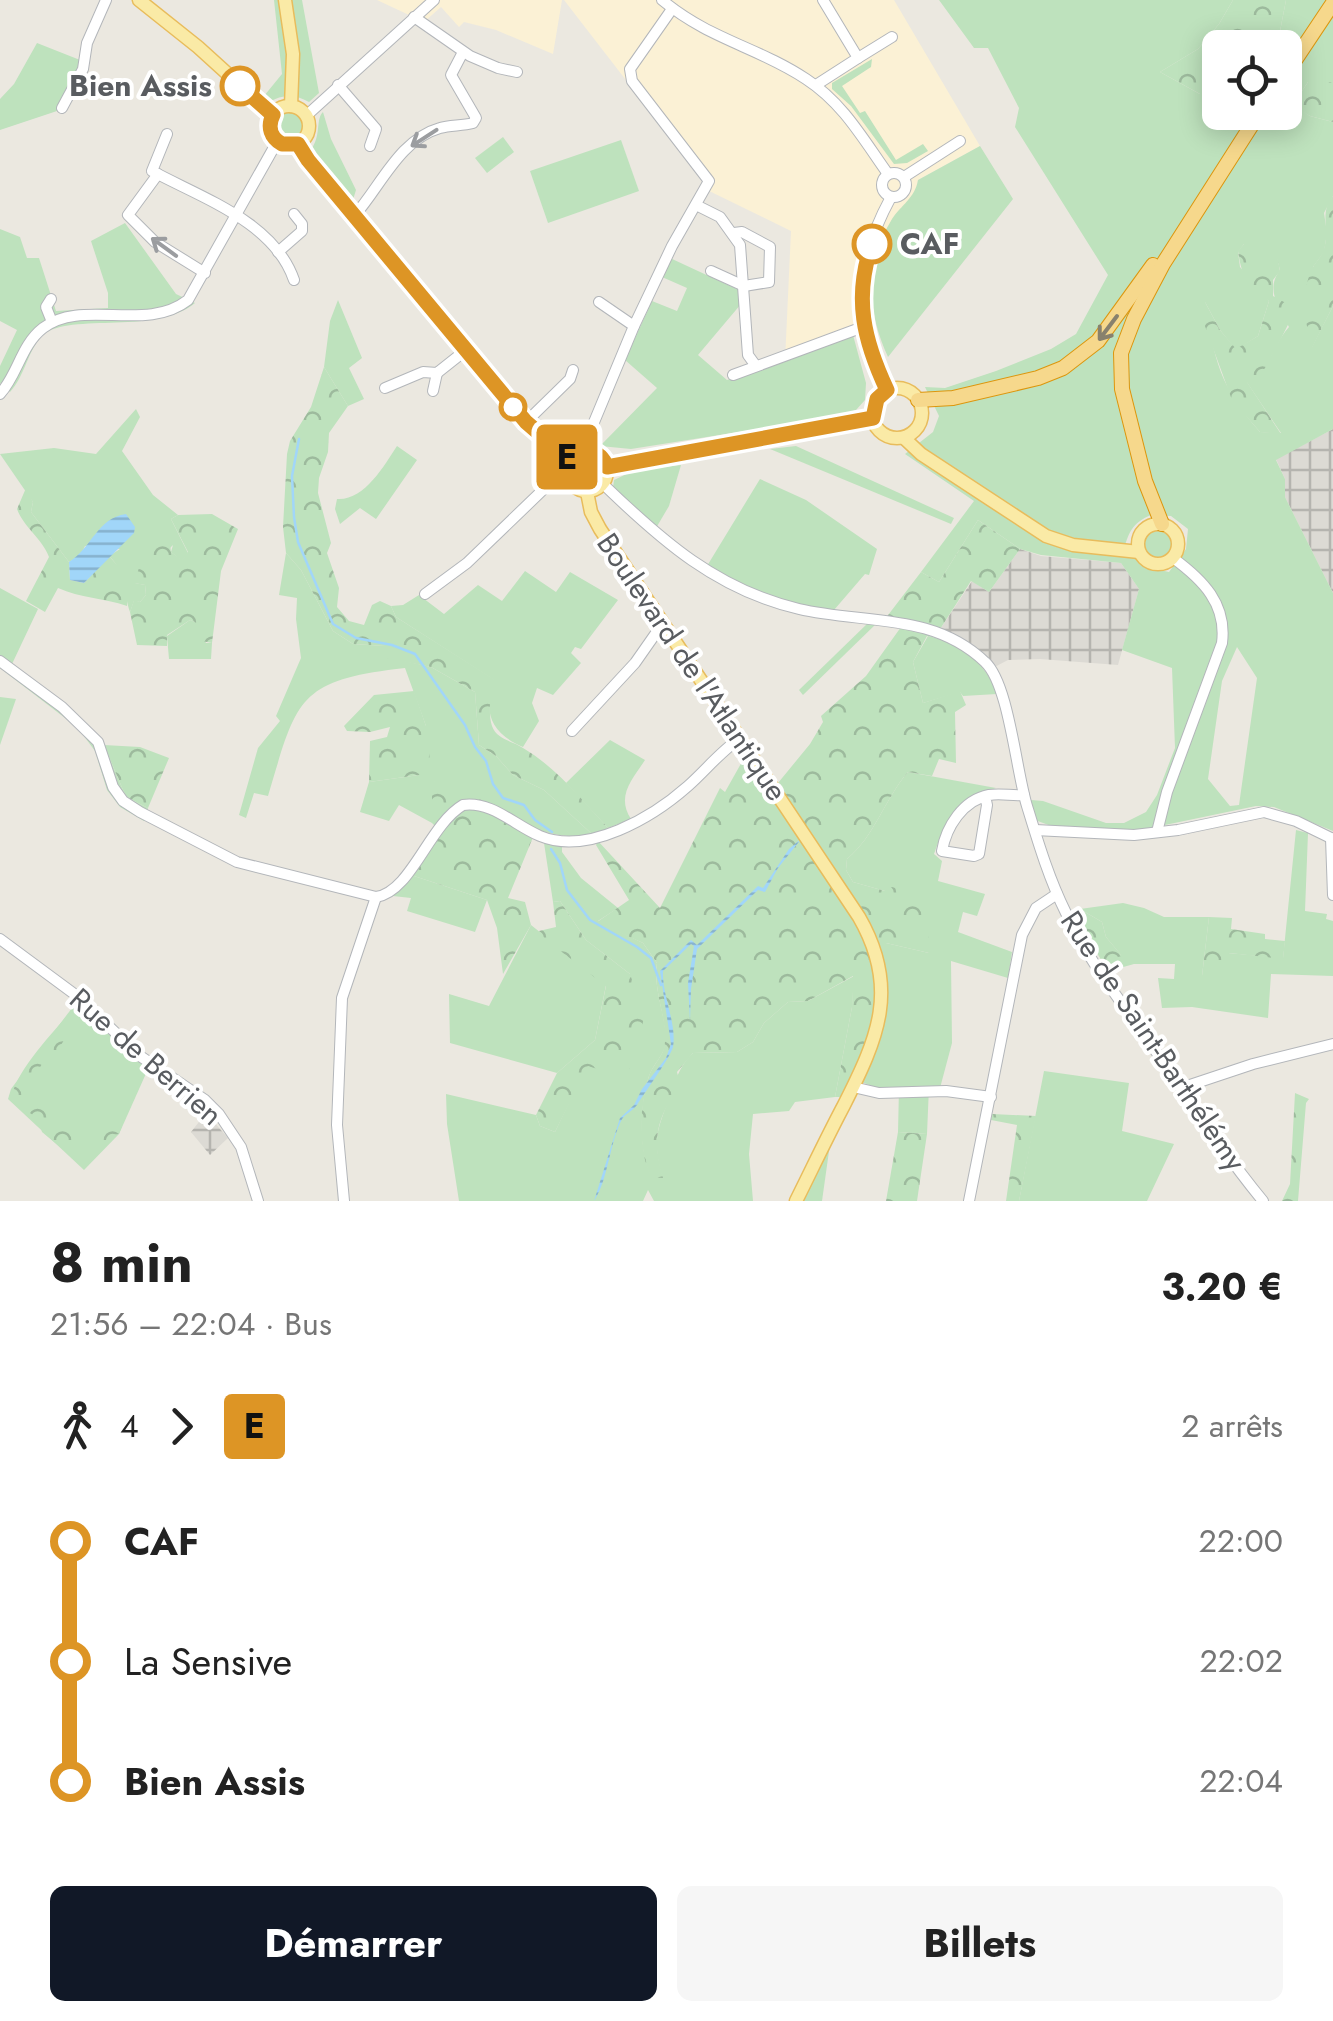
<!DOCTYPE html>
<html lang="fr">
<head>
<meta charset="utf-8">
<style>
  :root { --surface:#fff; --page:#f6f6f6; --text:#222; --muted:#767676; --accent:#111827 }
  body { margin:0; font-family:Jost,sans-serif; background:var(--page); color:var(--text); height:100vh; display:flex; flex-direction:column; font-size:38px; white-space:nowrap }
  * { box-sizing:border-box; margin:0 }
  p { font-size:32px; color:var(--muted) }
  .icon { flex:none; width:55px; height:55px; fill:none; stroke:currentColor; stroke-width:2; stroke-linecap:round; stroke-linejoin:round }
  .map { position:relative; height:1201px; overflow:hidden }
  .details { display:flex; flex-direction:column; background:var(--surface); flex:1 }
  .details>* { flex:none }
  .badge { padding:0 20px; border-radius:8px; font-size:35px; line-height:65px }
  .controls { position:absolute; left:1202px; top:30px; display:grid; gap:20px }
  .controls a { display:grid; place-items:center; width:100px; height:100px; border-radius:15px; background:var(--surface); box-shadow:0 5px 25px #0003; font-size:50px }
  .map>.badge { position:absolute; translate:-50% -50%; box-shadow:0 0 0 5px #fff }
  .legs { display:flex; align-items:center; gap:15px; height:110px; padding:0 50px; font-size:32px }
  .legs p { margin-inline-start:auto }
  .overview { display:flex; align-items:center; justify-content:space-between; height:170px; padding:0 50px }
  h1 { font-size:55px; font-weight:700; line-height:75px }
  .cta { display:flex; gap:20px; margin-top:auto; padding:20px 50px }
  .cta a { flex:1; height:115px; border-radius:15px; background:var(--accent); color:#fff; font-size:40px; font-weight:700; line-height:115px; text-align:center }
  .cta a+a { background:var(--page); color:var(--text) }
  ul { padding:0 50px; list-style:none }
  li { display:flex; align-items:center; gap:35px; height:120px; font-size:38px }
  li i { display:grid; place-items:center; width:15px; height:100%; margin:0 12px; background:currentColor }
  li i::after { content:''; width:25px; height:25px; margin:-12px; border:8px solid; border-radius:50%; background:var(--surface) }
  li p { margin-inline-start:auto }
  li:first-child i { background:linear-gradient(#0000 50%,currentColor 0) }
  li:last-child i { background:linear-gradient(currentColor 50%,#0000 0) }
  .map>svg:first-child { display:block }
  .commercial { fill:#fbf1d5 }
  .industrial { fill:url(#industrial-grid) }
  .green { fill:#bee2bd; fill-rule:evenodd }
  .forest { fill:url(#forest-crowns) }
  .water { fill:url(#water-rules) }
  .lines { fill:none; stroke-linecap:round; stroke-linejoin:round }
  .stream { stroke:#a1d6f9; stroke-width:2.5 }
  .minor-casing { stroke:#b3b6ba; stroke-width:12 }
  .major-casing { stroke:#e8bc5c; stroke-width:15 }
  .highway-casing { stroke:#dd960d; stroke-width:16 }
  .minor { stroke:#fff; stroke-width:10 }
  .major { stroke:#faeaa6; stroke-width:12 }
  .highway { stroke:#f6d88c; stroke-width:14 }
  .oneway { stroke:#9b9da0 }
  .oneway2 { stroke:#88816d }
  .line-1-casing { stroke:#fff; stroke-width:22 }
  .line-1 { stroke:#dd9525; stroke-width:15 }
  .stop-1-dot { fill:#fff; stroke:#dd9525; stroke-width:5 }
  .labels { text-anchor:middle; stroke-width:8; stroke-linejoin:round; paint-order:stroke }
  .stop-label { font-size:30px; font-weight:bold; fill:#595c60; stroke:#fff; text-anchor:end }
  .street-label { font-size:30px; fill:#595c60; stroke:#fff }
</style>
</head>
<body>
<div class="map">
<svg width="1333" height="1201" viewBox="0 0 1333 1201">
  <defs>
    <pattern id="industrial-grid" width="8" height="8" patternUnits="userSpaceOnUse" patternTransform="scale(2.5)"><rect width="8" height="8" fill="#dcdad4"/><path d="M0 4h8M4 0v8" fill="none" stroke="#b5b4af"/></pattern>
    <pattern id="forest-crowns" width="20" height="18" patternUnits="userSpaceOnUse" patternTransform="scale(2.5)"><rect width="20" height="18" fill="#bee2bd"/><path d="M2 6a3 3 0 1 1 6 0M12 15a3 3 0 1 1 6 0" fill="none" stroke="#9dba9d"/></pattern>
    <pattern id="water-rules" width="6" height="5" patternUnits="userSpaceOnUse" patternTransform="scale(2.5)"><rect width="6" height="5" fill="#a1d6f9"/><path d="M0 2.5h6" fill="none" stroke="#86b1cd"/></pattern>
  </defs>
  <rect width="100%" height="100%" fill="#ebe8e0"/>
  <g class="commercial">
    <path d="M377,0h185l-9,54 -57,-24 -32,-8 -5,5 -18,-20 -17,15z"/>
    <path d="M564,0h330l86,146 -62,34 -2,11 -9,13 -36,88 4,35 -90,34 6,-130 -90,-44 3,-6z"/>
  </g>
  <g class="industrial">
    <path d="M1333,429v164l-48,-96v-18l-9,-20z"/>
    <path d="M1020,549l21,7 80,7 18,26 -21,76 -78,-6 -32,1 -21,11 -52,-34 37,-56 17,11z"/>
    <path d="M206,1113l22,25 -18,17 -19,-23z"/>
  </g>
  <g class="green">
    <path d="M274,0h28l17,93 -10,9c-14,-8 -26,-8 -40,0l-5,-6 18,-22z"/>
    <path d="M939,0h294l-14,24 -21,25 -38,23 58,32 2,-1v9h65v-64l-8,-1 9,-47h47v82h-25l-15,23 17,11 23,6v74l-9,17 3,20 -3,19 -11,15 -1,80 21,-41v123l-57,31 9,19v18l48,96v238l-59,-24 -18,-1 -115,24 -87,-3 -19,-7 -4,-20 12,1 63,22h18l22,-11 11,-17 18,-47 -3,-80 -50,-18 17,-61 -18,-26 -80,-8 -21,-6 -42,-29 -39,62 -18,-10 53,-71 -69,-47 28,-22 6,-16 -14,-29 20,1 51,-17 55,-22 25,-15 32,-59 -93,-148 4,-19 -31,-60h-14zM1244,244l32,11 4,15c-15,20 -1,37 9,57 -18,20 -18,43 -43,54l35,52 -21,-1c-41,-47 -45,-70 -55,-130l15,28 16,20 22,-14 11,-35 -29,-34 -2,-15zM1151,515l20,1 17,13 -2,20 -17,23 -14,-3 -32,-16c5,-20 9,-30 28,-38zM1237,647l20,31 -18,127 -9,1 -22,-27 14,-98z"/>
    <path d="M37,43l43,17 -1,4 -22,47 -57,19v-31l14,-15z"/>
    <path d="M872,59l-1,8 -29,19 18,27 5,-2 31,49 27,-16 5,7 -21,12 -13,1 -43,-58 -19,-17v-6z"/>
    <circle cx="290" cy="126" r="14"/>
    <path d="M323,112l8,27 25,51 -4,13 -42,-52c12,-15 5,-31 13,-39z"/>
    <path d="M503,137l11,15 -27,21 -12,-15z"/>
    <path d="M621,140l18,51 -91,32 -18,-52z"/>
    <path d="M980,146l33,53 -125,158c-21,-46 -24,-92 4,-138 9,-14 23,-21 26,-39z"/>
    <path d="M125,223l51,71 19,9c-41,34 -132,7 -155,35 -13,16 -16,39 -30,54l-10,-9v-17l17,-36 -17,-9v-92l20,8 7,21h12l17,53 52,-3v-15l-17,-52z"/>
    <path d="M670,258l71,33v13l-43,51 29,25 126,-45 13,48 -1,17 -9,10 -22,7 -203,32 -31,-3 57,-58 -32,-28 27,-59 25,10 10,-23 -25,-11z"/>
    <path d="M338,300l24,58 -13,10 15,31 -16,7 -24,-39 6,-46z"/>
    <path d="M136,409l4,8 -18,34 31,44 25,20 -7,4 17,34 -6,8 -11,-9 2,-7 -38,38 10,2 1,10 -6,7 -6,-1 -4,11c-7,-20 -3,-39 -21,-56l11,-7 -35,-3 -5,10 -11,6 -38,-50 2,-10 -33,-48 54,-6 42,6z"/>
    <path d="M397,446l20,14 -41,59 -16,-11 -20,16 -5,-15 2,-10c27,2 47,-33 60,-53z"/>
    <path d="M796,446l158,72 -3,6 -181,-75z"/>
    <circle cx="587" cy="471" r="14"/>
    <path d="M681,465l-12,41 -13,22 -43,-40 1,-8 21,-10z"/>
    <path d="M760,479l46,21 71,49 -8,26 -4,-1 -37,43 -86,-24 -35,-16 5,-7 -5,-4z"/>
    <circle cx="1158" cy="545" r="14"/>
    <path d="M286,553l15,17 32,61 20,13 33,2 -3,10 48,11 44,25 4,53 17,11 17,19 31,15 49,45c-57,9 -110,-33 -160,-54l-1,42 -33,-18 -10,16 -29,-9 9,-30 50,-7 7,-49 -21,-58c-108,12 -108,31 -137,128l-14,-3 -8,25 -7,-3 19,-67 22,-27 -4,-5 25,-58 -5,-39 1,-21 -18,-3z"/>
    <path d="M525,571l31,21 14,-20 48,28 -37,49 -6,-2 -4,6 10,10 -28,32 -16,-7 -5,15 7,18 -16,26c-31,-13 -41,-34 -29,-67l-98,-63 -5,-11 12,-1 16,-10 25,19 34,-29 24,16z"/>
    <path d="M0,588l38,21 -26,55 92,81 22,52 22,11 -4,13 -24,-14 -13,-17 -12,-39 -17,-23 -78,-60z"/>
    <path d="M190,620l5,2 11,21h6l-1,16h-42l-2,-23z"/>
    <path d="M869,622h9l-75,73 -4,-5z"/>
    <path d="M928,636c31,7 59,27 69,58l-34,2 -3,-4 -37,11 -10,-41z"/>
    <path d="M0,697l16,2 -16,46z"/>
    <path d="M610,740l35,20c-13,20 -29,36 -14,59l-23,9 -42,-45z"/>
    <path d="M908,772l88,16c-40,13 -48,27 -62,66l8,7 -4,20 47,13 -8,22 -14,-4 -5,20 54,20 -4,26 -57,-17 1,82 -12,45 -11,-1 -2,47 -29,-2 1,-44 -20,1 -27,-11 15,-135h19l43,10 -44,-62 -32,-9 -7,-12 1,-11c28,-23 37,-59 61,-87z"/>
    <path d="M1296,830l12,3 -3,78 22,3 -1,5 7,2v55l-62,-2 -3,44 -76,-11 -30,1 -4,-30 16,1 1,-15h-41l-25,7 -7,-10 19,-6 -15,-18 -4,-15 -22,-13 43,-6 21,5 20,9h45l-7,59 26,-23 55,5z"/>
    <path d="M544,843l18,4v5l19,26 37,30 -20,13 45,22 14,20c-4,27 9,52 9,78 -1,14 -13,23 -17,35 -9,28 -11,75 3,101h10c-8,-32 -7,-43 5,-73 9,-20 9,-35 26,-51l44,-1 16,-10 11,-19 24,-21 20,-1 46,-25 -2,31 -17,90 -40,5 -6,9 -36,3 -4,40 4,47h-99l-6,-11 -5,11h-184l-12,-77 -1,-30 90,21 4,11 15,6 75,-158 -44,-34 -26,-39 -7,1z"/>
    <path d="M411,875l76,25 -12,32 -68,-21 4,-13 -18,-2z"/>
    <path d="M531,925l75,60 -11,55 -38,33 -107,-30 -1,-49 40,12z"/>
    <path d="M75,1004l73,65 -29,65 -35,36 -76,-71 3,-10z"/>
    <path d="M1044,1071l85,12 -7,48 52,13 -27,57h-128z"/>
    <path d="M831,1137l-9,64h-23z"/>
  </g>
  <g class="forest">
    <path d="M1233,0h53l-9,47 -57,1v55l-19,4 -1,-13 -40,-22 38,-23 21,-25z"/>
    <path d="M1308,82h25v40l-23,-6 -18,-10z"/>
    <path d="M1333,196v110l-21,42c-7,-26 -12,-53 0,-79 3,-7 10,-12 12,-20 6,-20 -5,-37 9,-53z"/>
    <path d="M1262,241l15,14 3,16 -7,9v16l11,6 8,14c-1,4 -28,56 -31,58 -3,4 -10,5 -14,8l34,52 -21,-2 -28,-32 -34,-93 1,-6 6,1 15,28 16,19 22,-13 11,-35c-21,-15 -27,-22 -31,-50l6,-7z"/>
    <path d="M324,367l24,39 -19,27 -1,19 -9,26 -1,15 13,50 -4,10 12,35 -2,19 12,14 15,4 8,-20 8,-4 11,5 5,11 99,63c-5,12 -7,34 -3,46 5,14 21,15 31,22 34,20 59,52 85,80l-15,7 -49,-45 -31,-15 -17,-19 -17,-11 -4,-53 -44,-25 -49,-10 3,-11 -32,-2 -20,-13 -32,-61 -15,-17 -3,-26 4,-73 3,-13 21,-34z"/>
    <path d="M26,488l7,14 -2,10 38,50 1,18 14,3 25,-27 19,21 -1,29c-23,-8 -47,-8 -69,-18l-13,24 -19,-11 23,-44c-7,-19 -25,-29 -32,-48z"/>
    <path d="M212,514l26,15 -17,42 -9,72 -21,-4 4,-17 -5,-2 -23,15v11l-30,-1 -7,-33 4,-12 6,2 6,-7 -1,-10 -11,-2 10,-30 25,-17 2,16 11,8 6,-8 -17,-33 7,-4z"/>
    <path d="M978,520l42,29 -31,43 -18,-11 -36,56 -8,-1 -14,26 10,41 37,-12 6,14 -11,7 1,51 -17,-4 -7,17 -24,-4c-24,28 -33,64 -61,87l-1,11 7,12 32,9 7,-4 37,11v55l-43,-10h-19c14,56 1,104 -25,154h-7l17,-90 1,-31 -45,25 -20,1 -24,21 -11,19 -16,10 -44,1 -16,19 3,11c-22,37 -29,51 -17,95l-12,-1c-13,-27 -12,-72 -2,-101 4,-12 16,-21 16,-35 1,-26 -12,-51 -8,-78l-14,-20 -46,-21 32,-22 -33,-55 2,-4 62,67 60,-120 5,4 27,-48 26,39 32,-39 13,-22 -2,-6 45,-40 35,-49 -19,-4 39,-51 18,10z"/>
    <path d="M414,691l12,35 5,44 -12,5 -50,7 1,-41 17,-4 3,-10 -20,5 -23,-1 -3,-5 30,-31z"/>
    <path d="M104,745l36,2 29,11 -21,50 -22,-11z"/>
    <path d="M432,780l69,28 35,22 -28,68 17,4 6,23 -28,49 -6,-46 -10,-28 -76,-25 29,-44 -8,-8z"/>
    <path d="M560,901l26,39 44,34 14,42 -6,34 -13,28 -37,-12 -33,66 -15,-6 -4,-11 21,-42 38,-33 11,-54 -61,-47 -6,-8 17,-4 -3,-25z"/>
    <path d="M1085,912l17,10 4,15 16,19 -20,5 -27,-42z"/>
    <path d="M1209,917l23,1 -1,11 34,5v5l20,2 -2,18 -54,-6 -1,27 -26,-4z"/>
    <path d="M74,1014l4,5 -4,12c-18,11 -14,30 -32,33l-15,23 8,10 21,3c6,22 15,35 38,36l10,-8 -1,-13 6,-10 17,10 -7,19 -9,1 -13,16 -27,2 -10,-6 -18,-15 -4,-14 -26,-16c-3,-23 38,-66 53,-84z"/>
    <path d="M1295,1093l14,6 -3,4 -8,98h-16l8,-17z"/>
    <path d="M992,1114l44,2 -17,85h-13l11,-76 -26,-5z"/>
    <path d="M898,1132l29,2 -10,67h-31z"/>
  </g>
  <g class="water">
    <path d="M126,514l9,13 -1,6 -50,50 -14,-3 -1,-18c22,-13 28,-44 57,-48z"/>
    <path d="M802,838l-24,30 -13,24 -7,-2 -61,59 -6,40 -1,32 -2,-38 6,-37 -3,-2 -28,27c-1,25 14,52 10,76 -3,11 -28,45 -36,58 -5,7 -12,8 -16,16 -12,25 -13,59 -27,80l26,-83 14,-13 8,-16 24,-31 5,-14 -11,-73 31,-31 6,5 61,-59 5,2 26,-39z"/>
  </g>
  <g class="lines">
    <g class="stream">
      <path d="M299,439l-7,37 2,41 4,25 35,82 23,14 36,7 23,9 50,71 10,22 11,14 7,23 10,14 21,7 11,15 17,12"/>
      <path d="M551,849l9,14 7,27 23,30 47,27 14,11 10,27"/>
    </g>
    <defs>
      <g id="minor">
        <path d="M662,0c48,40 96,47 144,79 37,24 57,60 82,95"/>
        <path d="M414,17l56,39 28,12 19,4"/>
        <path d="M858,58l34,-21"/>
        <path d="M338,85l38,44 -6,17"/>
        <path d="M816,85l42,-27 -35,-58"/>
        <path d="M62,108l21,-39 4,-26 19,-43"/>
        <path d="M306,116l128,-116"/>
        <path d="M167,134l-15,37c50,27 122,51 142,109"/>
        <circle cx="894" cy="185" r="12"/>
        <path d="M158,174l-30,41 27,27 50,31"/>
        <path d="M904,177l56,-36"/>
        <path d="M696,205l24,12 20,28 8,110 8,11"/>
        <path d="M355,215c25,-28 45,-76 85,-87 10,-3 22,-2 33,-5l3,-5 -25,-43 12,-23"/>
        <path d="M278,252l24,-21v-7l-8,-10"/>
        <path d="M711,271l33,15 25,-4 1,-35 -28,-15 -8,1"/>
        <path d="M51,299l-5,8 6,15"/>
        <path d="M599,302l35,24"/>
        <path d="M733,375l130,-48"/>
        <path d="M385,388l38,-16 14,1 29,-23"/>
        <path d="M887,390c-34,-72 -35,-121 4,-193"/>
        <path d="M433,391l4,-18"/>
        <path d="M0,394c18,-20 21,-49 43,-66 39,-30 103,5 145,-28l89,-158"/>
        <path d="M526,422l44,-43 3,-9"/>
        <path d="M582,451l52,-125 38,-80 37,-65 -77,-100 -2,-12 42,-60"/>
        <path d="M603,484c58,56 114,106 196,125 64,15 134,3 186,53 24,22 31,109 42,144 11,36 22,73 39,107 24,52 63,98 95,146 33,48 65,97 102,142"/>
        <path d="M425,594l42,-31 82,-79 18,-8"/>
        <path d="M0,661l62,46 36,35 15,45 10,14 17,11 97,50 139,35c35,-5 53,-72 87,-92 29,-4 51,20 77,31 48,20 113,-19 148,-50 17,-15 32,-34 51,-47"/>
        <path d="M572,731l63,-68 28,-40"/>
        <path d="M985,796l2,9 -8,49 -5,2 -32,-5c4,-24 21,-51 47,-56 12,-2 23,1 35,0"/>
        <path d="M1035,830l99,5 44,-5 86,-18 32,9 37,18"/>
        <path d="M1157,832l10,-40 55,-149c5,-39 -19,-63 -49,-85"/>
        <path d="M1331,838l2,57"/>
        <path d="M0,939l77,57 63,60 65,44 14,14 22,33 17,54"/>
        <path d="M853,1087l26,6 67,-2 45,6"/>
        <path d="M1181,1088l72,-24 80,-20"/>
        <path d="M344,1201l-7,-76 5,-127 34,-101"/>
        <path d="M969,1201l53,-266 14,-27 21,-14"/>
      </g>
      <g id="major">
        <path d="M139,0l59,47 75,68"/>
        <path d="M285,0l8,54 -2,52"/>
        <circle cx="289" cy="126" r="20"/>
        <path d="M298,144l10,17 218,261 44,38"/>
        <circle cx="897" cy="413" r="25"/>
        <path d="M904,438l17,16 125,82 27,9 66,7"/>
        <circle cx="587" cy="471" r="20"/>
        <path d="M607,467l266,-49"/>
        <path d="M587,492l4,20 9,17 259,388c41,71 19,121 -15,188 -17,32 -32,64 -48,96"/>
        <circle cx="1158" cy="544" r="20"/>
      </g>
      <g id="highway">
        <path d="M1285,75l48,-72"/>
        <path d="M918,400l35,-2 85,-20 25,-10 35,-27 55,-76"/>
        <path d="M1162,524l-17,-43 -23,-92 -1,-36 13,-34 29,-55 97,-152"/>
      </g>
    </defs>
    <use href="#minor" class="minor-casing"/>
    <use href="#major" class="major-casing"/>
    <use href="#highway" class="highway-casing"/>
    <use href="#minor" class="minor"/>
    <use href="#major" class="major"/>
    <use href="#highway" class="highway"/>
  </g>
  <defs><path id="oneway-shaft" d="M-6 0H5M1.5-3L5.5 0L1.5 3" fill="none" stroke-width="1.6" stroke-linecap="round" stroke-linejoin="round" transform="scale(2.5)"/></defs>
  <g class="oneway">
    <use href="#oneway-shaft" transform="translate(424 138) rotate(147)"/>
    <use href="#oneway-shaft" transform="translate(164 247) rotate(-144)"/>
  </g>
  <use class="oneway2" href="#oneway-shaft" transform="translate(1108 328) rotate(127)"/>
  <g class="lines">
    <defs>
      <path id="line-1" d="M240,86l33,29c-6,12 -2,23 9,29h16l10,16 218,262 44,38c13,-14 30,-11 37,7l266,-49 4,-19 10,-9c-23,-49 -34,-92 -15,-146"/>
    </defs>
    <use href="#line-1" class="line-1-casing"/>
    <use href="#line-1" class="line-1"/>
  </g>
  <g class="stop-1-dot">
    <circle cx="240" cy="86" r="18"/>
    <circle cx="872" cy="244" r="18"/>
    <circle cx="513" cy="407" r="12"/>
  </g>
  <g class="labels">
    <g class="stop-label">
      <text x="212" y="96">Bien Assis</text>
      <text x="900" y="254" text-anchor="start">CAF</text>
    </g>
    <g class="street-label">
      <text transform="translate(692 667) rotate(56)" y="10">Boulevard de l'Atlantique</text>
      <text transform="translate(1153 1041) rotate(56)" y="10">Rue de Saint-Barthélémy</text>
      <text transform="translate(146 1057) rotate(41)" y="10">Rue de Berrien</text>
    </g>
  </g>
</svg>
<div class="controls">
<a><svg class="icon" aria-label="locate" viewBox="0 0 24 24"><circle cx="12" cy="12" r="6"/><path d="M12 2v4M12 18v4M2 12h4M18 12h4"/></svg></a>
</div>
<b class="badge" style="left:567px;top:457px;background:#dd9525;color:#111">E</b>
</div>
<section class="details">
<div class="overview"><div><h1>8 min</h1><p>21:56 – 22:04 · Bus</p></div><b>3.20 €</b></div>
<div class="legs"><svg class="icon" aria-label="walk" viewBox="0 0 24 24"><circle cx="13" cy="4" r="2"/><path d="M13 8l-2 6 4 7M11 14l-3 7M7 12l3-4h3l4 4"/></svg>4<svg class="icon" aria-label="forward" viewBox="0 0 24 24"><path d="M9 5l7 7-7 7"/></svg><b class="badge" style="background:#dd9525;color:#111">E</b><p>2 arrêts</p></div>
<ul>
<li><i style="color:#dd9525"></i><b>CAF</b><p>22:00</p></li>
<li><i style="color:#dd9525"></i><span>La Sensive</span><p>22:02</p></li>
<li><i style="color:#dd9525"></i><b>Bien Assis</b><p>22:04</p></li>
</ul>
<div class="cta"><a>Démarrer</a><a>Billets</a></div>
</section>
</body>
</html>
